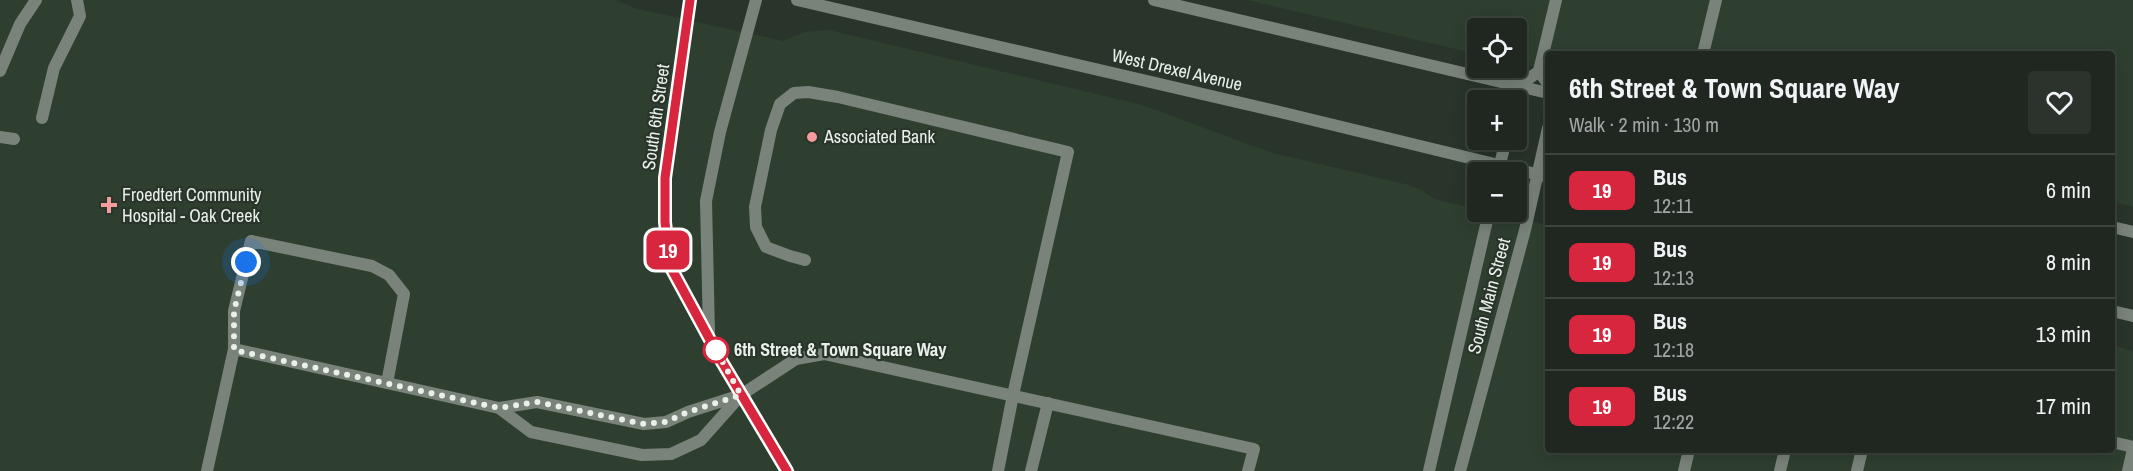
<!DOCTYPE html>
<html lang="en">
<head>
<meta charset="utf-8">
<style>
  :root { --surface:#1f2720; --page:#2c332d; --text:#f1f3f6; --muted:#a1a5a5; --line:#3c443e }
  body { margin:0; font-family:"Archivo Narrow",sans-serif; background:var(--page); color:var(--text); height:100vh; display:flex; flex-direction:column; font-size:22px; white-space:nowrap }
  * { box-sizing:border-box; margin:0 }
  p { font-size:20px; color:var(--muted) }
  .icon { flex:none; width:33px; height:33px; fill:none; stroke:currentColor; stroke-width:2; stroke-linecap:round; stroke-linejoin:round }
  .map { position:relative; flex:1; overflow:hidden }
  .drawer { position:absolute; left:1545px; top:51px; width:570px; height:402px; display:flex; flex-direction:column; background:var(--surface); border-radius:6px; box-shadow:0 3px 15px #0003,0 0 0 2px var(--line) }
  .drawer>* { flex:none }
  .badge { padding:0 12px; border-radius:9px; font-size:21px; line-height:39px }
  .buttons { position:absolute; left:1467px; top:18px; display:grid; gap:12px }
  .buttons a { display:grid; place-items:center; width:60px; height:60px; border-radius:6px; background:var(--surface); box-shadow:0 3px 15px #0003,0 0 0 2px var(--line); font-size:30px }
  .you { position:absolute; width:30px; height:30px; margin:-15px; border:4px solid #fff; border-radius:50%; background:#1a73e8; box-shadow:0 0 0 9px #1a73e833 }
  .map>.badge { position:absolute; translate:-50% -50%; box-shadow:0 0 0 3px #fff }
  .round { display:grid; place-items:center; flex:none; width:63px; height:63px; border-radius:6px; background:var(--page) }
  .headline { display:flex; align-items:center; justify-content:space-between; height:102px; padding:0 24px }
  h1 { font-size:28px; font-weight:700; line-height:45px }
  ul { padding:0; list-style:none }
  li { display:flex; align-items:center; gap:18px; height:72px; padding:0 24px; border-top:2px solid var(--line) }
  li div { flex:1 }
  li b { display:block; font-size:22px }
  li em { font-style:normal }
  li .badge { min-width:66px; font-weight:700; text-align:center }
  .map>svg:first-child { display:block }
  .built { fill:#2e3f30 }
  .lines { fill:none; stroke-linecap:round; stroke-linejoin:round }
  .service { stroke:#79837a; stroke-width:12 }
  .minor { stroke:#79837a; stroke-width:12 }
  .tertiary { stroke:#79837a; stroke-width:12 }
  .line-casing { stroke:#fff; stroke-width:14 }
  .line { stroke:#d7263d; stroke-width:9 }
  .walk { stroke:#e9f0ea; stroke-width:6; stroke-dasharray:0 10.8 }
  .poi-dot { fill:#f59b9c; stroke:#29342a; stroke-width:2 }
  .stop-dot { fill:#fff; stroke:#d7263d; stroke-width:3 }
  .labels { text-anchor:middle; stroke-width:4.5; stroke-linejoin:round; paint-order:stroke }
  .street-label { font-size:18px; fill:#e9f0ea; stroke:#29342a }
  .poi-label { font-size:18px; fill:#e9f0ea; stroke:#29342a; text-anchor:start }
  .stop-label { font-size:18px; font-weight:bold; fill:#e9f0ea; stroke:#29342a; text-anchor:start }
</style>
</head>
<body>
<div class="map">
<svg width="2133" height="471" viewBox="0 0 2133 471">
  <rect width="100%" height="100%" fill="#29342a"/>
  <g class="built">
    <path d="M0,0h617l17,8 149,33 21,-9 25,-2 313,75 131,48 136,32 14,6 11,8 43,10 1,3h10l60,13v225h564v-106l21,8v119h-2133z"/>
    <path d="M1247,0h886v207l-21,-5v-148h-564v16l-31,-7 -1,-35h-38l-1,26z"/>
  </g>
  <g class="lines">
    <g class="service">
      <path d="M1703,54l13,-54"/>
      <path d="M0,71l20,-47 16,-24"/>
      <path d="M1539,71l9,13"/>
      <path d="M1519,86l20,-15 17,-71"/>
      <path d="M42,118l12,-50 26,-52 -3,-16"/>
      <path d="M0,137l14,2"/>
      <path d="M805,260l-15,-4 -24,-9 -10,-20 -1,-20 16,-77 9,-26 14,-11 14,-1 30,5 230,55 -55,243 -15,76"/>
      <path d="M234,349l265,59"/>
      <path d="M741,395l-40,45 -30,14 -29,1 -111,-23 -32,-24 38,-6 107,22 22,-2 22,-10 53,-17 55,-36 28,-5 430,95 -6,22"/>
      <path d="M2112,442l21,5"/>
      <path d="M207,471l27,-122v-38l17,-70 121,25 17,9 15,19 -17,89"/>
      <path d="M1031,471l17,-68"/>
      <path d="M1684,471l5,-21"/>
      <path d="M1780,471l5,-21"/>
      <path d="M1857,471l5,-21"/>
      <path d="M2128,471l5,-22"/>
    </g>
    <g class="minor">
      <path d="M1516,100l3,-14"/>
      <path d="M1498,172l8,-32"/>
      <path d="M1429,471l60,-259"/>
      <path d="M1460,471l65,-241 23,-102"/>
    </g>
    <g class="tertiary">
      <path d="M690,0l-25,178v44l5,43 52,97 65,109"/>
      <path d="M797,0l483,112 268,65"/>
      <path d="M1154,0l394,93"/>
      <path d="M2112,227l21,5"/>
      <path d="M2112,311l21,5"/>
      <path d="M709,333l-3,-132 14,-69 36,-132"/>
    </g>
  </g>
  <g class="lines">
    <defs>
      <path id="line" d="M690,0l-25,178v44l5,44 52,96 65,109"/>
    </defs>
    <use href="#line" class="line-casing"/>
    <use href="#line" class="line"/>
    <path class="walk" d="M246,262l-12,49v39l265,58 38,-6 107,22 22,-2 22,-10 53,-17 -25,-45"/>
  </g>
  <g class="poi-dot">
    <circle cx="812" cy="137" r="6"/>
    <path d="M106 196h6v6h6v6h-6v6h-6v-6h-6v-6h6z"/>
  </g>
  <circle class="stop-dot" cx="716" cy="350" r="12"/>
  <g class="labels">
    <g class="street-label">
      <text transform="translate(1177 70) rotate(13)" y="6">West Drexel Avenue</text>
      <text transform="translate(656 117) rotate(-82)" y="6">South 6th Street</text>
      <text transform="translate(1489 296) rotate(-75)" y="6">South Main Street</text>
    </g>
    <g class="poi-label">
      <text x="824" y="143">Associated Bank</text>
      <text x="122" y="201">Froedtert Community<tspan x="122" dy="21">Hospital - Oak Creek</tspan></text>
    </g>
    <g class="stop-label">
      <text x="734" y="356">6th Street &amp; Town Square Way</text>
    </g>
  </g>
</svg>
<div class="buttons">
<a><svg class="icon" aria-label="locate" viewBox="0 0 24 24"><circle cx="12" cy="12" r="6"/><path d="M12 2v4M12 18v4M2 12h4M18 12h4"/></svg></a>
<a>+</a>
<a>−</a>
</div>
<div class="you" style="left:246px;top:262px"></div>
<b class="badge" style="left:668px;top:250px;background:#d7263d;color:#fff">19</b>
<section class="drawer">
<div class="headline"><div><h1>6th Street &amp; Town Square Way</h1><p>Walk · 2 min · 130 m</p></div><a class="round"><svg class="icon" aria-label="heart" viewBox="0 0 24 24"><path d="M12 20l-8-8c-3-5 5-10 8-4 3-6 11-1 8 4z"/></svg></a></div>
<ul>
<li><span class="badge" style="background:#d7263d;color:#fff">19</span><div><b>Bus</b><p>12:11</p></div><em>6 min</em></li>
<li><span class="badge" style="background:#d7263d;color:#fff">19</span><div><b>Bus</b><p>12:13</p></div><em>8 min</em></li>
<li><span class="badge" style="background:#d7263d;color:#fff">19</span><div><b>Bus</b><p>12:18</p></div><em>13 min</em></li>
<li><span class="badge" style="background:#d7263d;color:#fff">19</span><div><b>Bus</b><p>12:22</p></div><em>17 min</em></li>
</ul>
</section>
</div>
</body>
</html>
